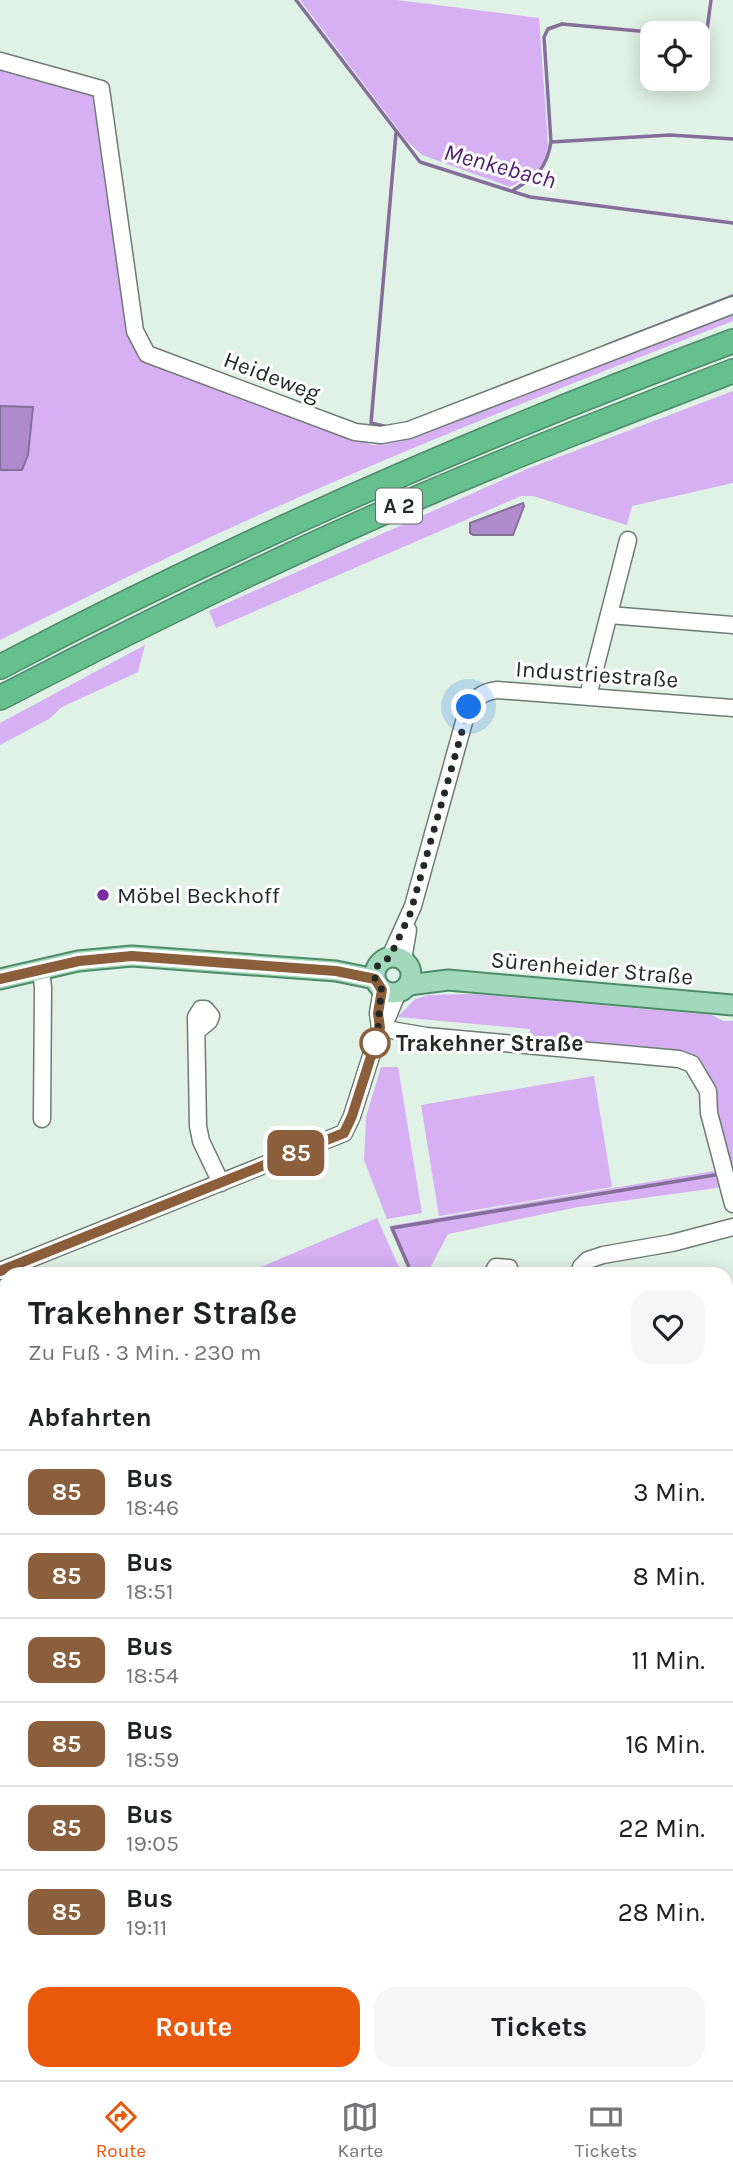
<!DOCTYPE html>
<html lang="de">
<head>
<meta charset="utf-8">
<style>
  :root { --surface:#fff; --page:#f6f6f6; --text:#202124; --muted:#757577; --line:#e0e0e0; --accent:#ea580c }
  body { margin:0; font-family:Karla,sans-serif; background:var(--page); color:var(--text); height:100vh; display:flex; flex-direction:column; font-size:26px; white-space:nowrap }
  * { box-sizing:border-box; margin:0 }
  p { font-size:23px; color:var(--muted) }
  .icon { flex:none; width:38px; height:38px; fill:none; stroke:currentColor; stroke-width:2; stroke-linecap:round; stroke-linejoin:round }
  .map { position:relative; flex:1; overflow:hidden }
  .details { position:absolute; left:0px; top:1267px; width:733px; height:814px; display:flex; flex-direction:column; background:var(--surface); border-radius:21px 21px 0 0; box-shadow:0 4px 18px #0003 }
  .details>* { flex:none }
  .badge { padding:0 14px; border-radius:10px; font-size:24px; line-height:46px }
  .fabs { position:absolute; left:640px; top:21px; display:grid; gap:14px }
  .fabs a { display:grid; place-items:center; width:70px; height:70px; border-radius:14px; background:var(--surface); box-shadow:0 4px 18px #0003; font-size:35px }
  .you { position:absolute; width:35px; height:35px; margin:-18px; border:5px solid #fff; border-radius:50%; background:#1a73e8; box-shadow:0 0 0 10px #1a73e833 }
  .map>.badge { position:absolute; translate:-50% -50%; box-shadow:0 0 0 4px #fff }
  h2 { padding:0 28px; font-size:26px; line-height:63px }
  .round { display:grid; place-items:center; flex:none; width:74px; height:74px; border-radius:21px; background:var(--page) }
  .summary { display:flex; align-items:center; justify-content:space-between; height:119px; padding:0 28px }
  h1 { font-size:33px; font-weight:700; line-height:52px }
  .button { display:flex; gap:14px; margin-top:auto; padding:14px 28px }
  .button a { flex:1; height:80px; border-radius:21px; background:var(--accent); color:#fff; font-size:28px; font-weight:700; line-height:80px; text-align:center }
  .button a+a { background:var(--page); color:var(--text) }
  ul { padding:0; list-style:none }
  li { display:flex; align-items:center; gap:21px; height:84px; padding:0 28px; border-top:2px solid var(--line) }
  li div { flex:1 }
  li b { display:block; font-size:26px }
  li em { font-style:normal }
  li .badge { min-width:77px; font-weight:700; text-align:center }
  .menu { display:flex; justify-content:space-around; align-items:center; height:98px; border-top:2px solid var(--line); background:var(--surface); font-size:19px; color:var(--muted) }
  .menu a { display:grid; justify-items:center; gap:4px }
  .menu .on { color:var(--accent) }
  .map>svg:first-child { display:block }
  .green { fill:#d6b0f3 }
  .water { fill:#b08bcc; stroke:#866e9a; stroke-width:2 }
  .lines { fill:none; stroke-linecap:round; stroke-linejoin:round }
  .stream { stroke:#866e9a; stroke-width:3.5 }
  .minor-casing { stroke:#6d7c72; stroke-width:19 }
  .major-casing { stroke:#4e8b69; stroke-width:23 }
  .highway-casing { stroke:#4e8b69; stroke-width:26 }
  .minor { stroke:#fff; stroke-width:16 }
  .major { stroke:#a3d9bb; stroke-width:19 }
  .highway { stroke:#65c08e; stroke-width:23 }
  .line-casing { stroke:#fff; stroke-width:16 }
  .line { stroke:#8b5e3c; stroke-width:10 }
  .walk { stroke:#232925; stroke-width:7; stroke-dasharray:0 12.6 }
  .poi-dot { fill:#782fa2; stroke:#fff; stroke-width:2.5 }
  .stop-dot { fill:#fff; stroke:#8b5e3c; stroke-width:3.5 }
  .labels { text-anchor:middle; stroke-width:6; stroke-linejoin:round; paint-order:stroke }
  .shield { fill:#fff; stroke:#656966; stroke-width:2 }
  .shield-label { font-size:21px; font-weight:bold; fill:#232925 }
  .street-label { font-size:23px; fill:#232925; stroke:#fff }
  .poi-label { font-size:23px; fill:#232925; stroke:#fff; text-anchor:start }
  .stop-label { font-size:23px; font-weight:bold; fill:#232925; stroke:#fff; text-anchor:start }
  .water-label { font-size:24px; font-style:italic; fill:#51216d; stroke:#fff }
</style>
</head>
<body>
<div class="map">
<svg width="733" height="2080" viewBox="0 0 733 2080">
  <rect width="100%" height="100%" fill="#e0f1e6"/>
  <g class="green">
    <path d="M300,0h97l142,18 9,126c-4,27 -15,31 -38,43l-88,-32 -15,-14z"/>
    <path d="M0,52l97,29 -4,17 35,236 14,25 230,86 27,-4 334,-132v12c-189,73 -379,147 -562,235 -57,27 -114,56 -171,84z"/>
    <path d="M733,391v92l-101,23 -5,19 -94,-29h-12l-305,132 -7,-17 318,-142z"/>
    <path d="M145,645l-7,27 -76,35 -13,12 -49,26v-22z"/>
    <path d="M473,994l239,21 11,6h10v144l-5,1 -30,-106 -168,-21v-10l-132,-12 17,-18 14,-4z"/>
    <path d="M381,1067h17l24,146 -35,6 -23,-59 2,-43z"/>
    <path d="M594,1076l18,111 -173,29 -18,-111z"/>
    <path d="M720,1170l4,17 -146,20 -130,27 -21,40h-17l-21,-48z"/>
    <path d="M377,1218l25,56h-158z"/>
    <path d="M7,1985v89h255l4,6h-266v-93z"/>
  </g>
  <g class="water">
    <path d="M0,406l33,1 -5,48 -6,15h-22z"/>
    <path d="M523,503l1,3 -11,29h-40l-3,-2v-10z"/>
  </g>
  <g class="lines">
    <g class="stream">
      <path d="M296,0l124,162 110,35 203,26"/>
      <path d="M698,37h8l5,-37"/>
      <path d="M551,142l-7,-105 4,-8 14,-5 99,9"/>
      <path d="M512,191c24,-15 34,-20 39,-49l119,-7 63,4"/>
      <path d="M605,346l128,-50"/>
      <path d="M388,427l-17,-4 25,-290"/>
      <path d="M412,1274l-20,-46 323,-53"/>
      <path d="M726,1496l7,-2"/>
      <path d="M0,1859l7,-1"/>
    </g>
    <defs>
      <g id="minor">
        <path d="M0,61l101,28 34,242 12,23 208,78 26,3 28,-5 324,-125"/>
        <path d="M609,615l124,10"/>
        <path d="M588,696l40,-156"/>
        <path d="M390,957l23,-51 54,-195c8,-13 15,-19 30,-21l236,18"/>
        <path d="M403,960l5,-30"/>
        <path d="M41,969l2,19 -1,131"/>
        <path d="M380,1026l8,-10 9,-22"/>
        <path d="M380,1028l46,8 253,23 13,5 16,27 1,22 24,91"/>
        <path d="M197,1031l12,-10 2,-5 -6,-7h-4l-5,8 2,109 3,15 20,42"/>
        <path d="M0,1271l344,-138 8,-17 28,-88 -2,-15 4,-23"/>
        <path d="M492,1274l4,-7 13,1 2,6"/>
        <path d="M579,1274l2,-7 7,-7 15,-5 69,-12 61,-16"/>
        <path d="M726,1342l7,-2"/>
        <path d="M0,1349l7,1"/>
        <path d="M0,1369l7,-1"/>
        <path d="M726,1422l3,9 -3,3"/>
        <path d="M726,1595l7,10"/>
        <path d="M0,1662l7,14"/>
        <path d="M0,1710l7,-2"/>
        <path d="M0,1820l4,-1 3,-8"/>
        <path d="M726,1858l7,-9"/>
        <path d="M0,1903l7,2"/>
        <path d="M726,2051l7,-5"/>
        <path d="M351,2074l4,6"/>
        <path d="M453,2080l7,-6"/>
        <path d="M690,2080l8,-6"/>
      </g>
      <g id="major">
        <circle cx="393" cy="975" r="18"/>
        <path d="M0,979l78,-18 54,-5 204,15 39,8"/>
        <path d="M409,985l39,-5 285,25"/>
      </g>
      <g id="highway">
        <path d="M0,667c236,-125 483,-232 733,-326"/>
        <path d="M0,698c137,-71 276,-139 417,-200 104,-45 210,-86 316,-127"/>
      </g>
    </defs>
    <use href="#minor" class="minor-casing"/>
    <use href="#major" class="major-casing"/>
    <use href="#highway" class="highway-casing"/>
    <use href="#minor" class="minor"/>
    <use href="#major" class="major"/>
    <use href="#highway" class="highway"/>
  </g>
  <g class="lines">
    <defs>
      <path id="line" d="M0,979l79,-18 53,-5 204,15 39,8 7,11 -4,23 2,15 -28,88 -8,17 -344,138"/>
    </defs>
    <use href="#line" class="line-casing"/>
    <use href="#line" class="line"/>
    <path class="walk" d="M375,1043l-1,4c6,-20 4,-37 8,-57l-7,-11v-7l3,-7 12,-8 20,-43 59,-207"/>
  </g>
  <circle class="poi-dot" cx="103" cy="895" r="7"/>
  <circle class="stop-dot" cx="375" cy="1043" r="14"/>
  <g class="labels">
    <rect class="shield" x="376" y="488.5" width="46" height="35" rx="5"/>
    <g class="shield-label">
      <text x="399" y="513">A 2</text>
    </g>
    <g class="street-label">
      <text transform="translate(272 376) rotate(21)" y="8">Heideweg</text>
      <text transform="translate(597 674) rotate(4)" y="8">Industriestraße</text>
      <text transform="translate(592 968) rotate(5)" y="8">Sürenheider Straße</text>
    </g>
    <g class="poi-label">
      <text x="117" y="903">Möbel Beckhoff</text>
    </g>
    <g class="stop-label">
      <text x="396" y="1051">Trakehner Straße</text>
    </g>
    <g class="water-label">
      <text transform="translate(500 166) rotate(15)" y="8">Menkebach</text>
    </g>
  </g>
</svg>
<div class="fabs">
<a><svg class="icon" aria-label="locate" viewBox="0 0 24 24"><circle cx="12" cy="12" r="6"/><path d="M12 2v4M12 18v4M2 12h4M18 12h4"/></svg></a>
</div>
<div class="you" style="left:469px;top:707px"></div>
<b class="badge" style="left:296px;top:1153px;background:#8b5e3c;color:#fff">85</b>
<section class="details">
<div class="summary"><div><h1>Trakehner Straße</h1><p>Zu Fuß · 3 Min. · 230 m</p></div><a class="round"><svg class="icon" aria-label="heart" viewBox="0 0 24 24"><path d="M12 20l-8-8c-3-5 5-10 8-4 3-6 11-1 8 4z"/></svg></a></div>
<h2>Abfahrten</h2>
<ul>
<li><span class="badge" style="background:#8b5e3c;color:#fff">85</span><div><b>Bus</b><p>18:46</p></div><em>3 Min.</em></li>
<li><span class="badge" style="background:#8b5e3c;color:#fff">85</span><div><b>Bus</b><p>18:51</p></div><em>8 Min.</em></li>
<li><span class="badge" style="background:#8b5e3c;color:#fff">85</span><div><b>Bus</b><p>18:54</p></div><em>11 Min.</em></li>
<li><span class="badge" style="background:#8b5e3c;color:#fff">85</span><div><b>Bus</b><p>18:59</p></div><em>16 Min.</em></li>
<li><span class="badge" style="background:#8b5e3c;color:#fff">85</span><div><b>Bus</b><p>19:05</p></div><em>22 Min.</em></li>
<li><span class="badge" style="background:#8b5e3c;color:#fff">85</span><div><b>Bus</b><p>19:11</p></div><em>28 Min.</em></li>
</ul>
<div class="button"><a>Route</a><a>Tickets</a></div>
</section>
</div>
<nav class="menu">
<a class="on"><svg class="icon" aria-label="directions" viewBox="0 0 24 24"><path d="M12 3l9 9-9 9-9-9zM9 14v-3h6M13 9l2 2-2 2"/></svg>Route</a>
<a><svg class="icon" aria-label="map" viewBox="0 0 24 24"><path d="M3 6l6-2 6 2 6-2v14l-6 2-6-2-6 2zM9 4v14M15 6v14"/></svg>Karte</a>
<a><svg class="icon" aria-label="tickets" viewBox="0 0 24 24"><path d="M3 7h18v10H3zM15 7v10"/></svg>Tickets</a>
</nav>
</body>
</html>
